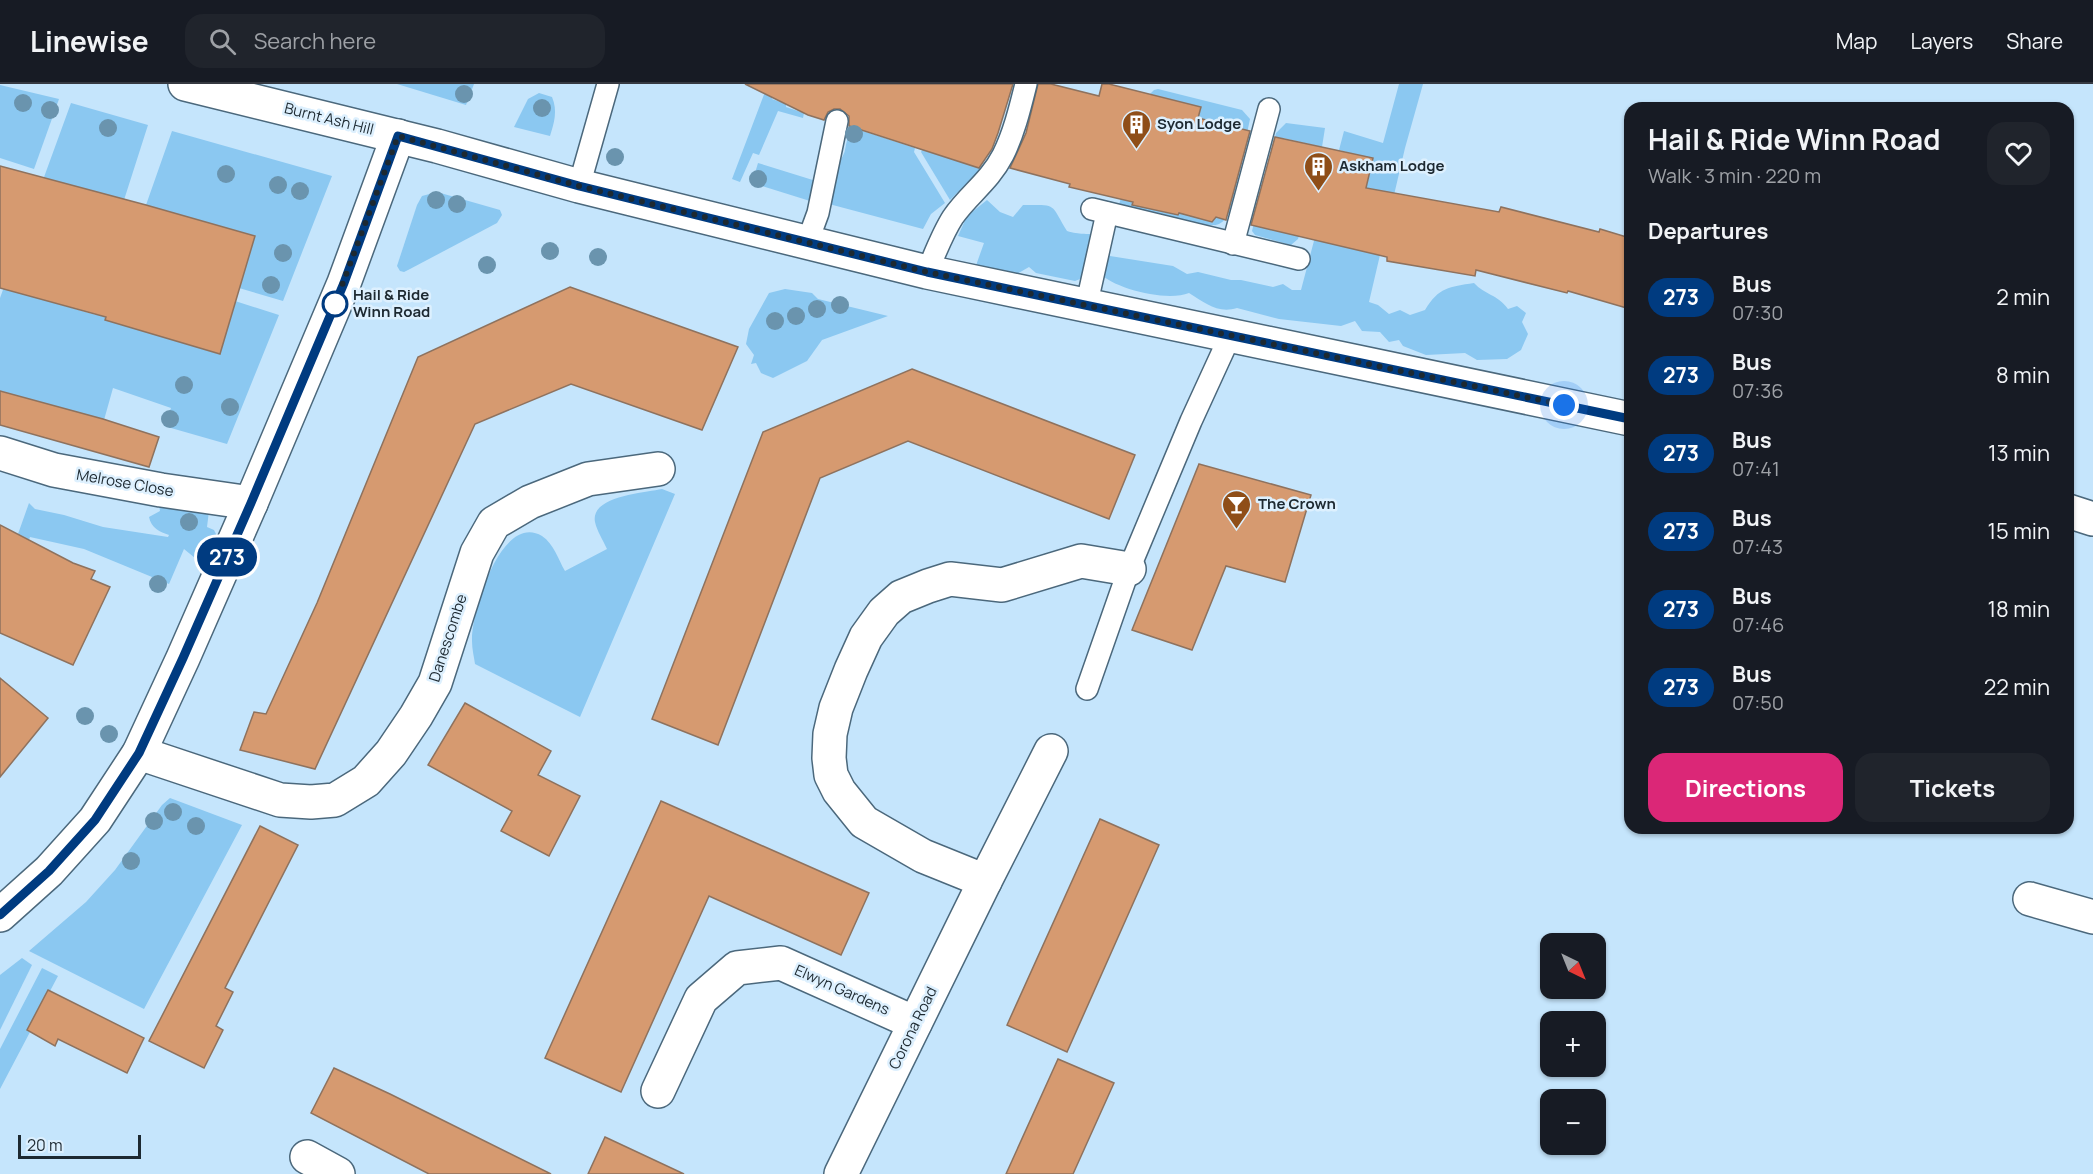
<!DOCTYPE html>
<html lang="en">
<head>
<meta charset="utf-8">
<style>
  :root { --surface:#171b24; --page:#20242c; --text:#f1f3f6; --muted:#9ea1a6; --line:#363941; --accent:#db2777 }
  body { margin:0; font-family:Manrope,sans-serif; background:var(--page); color:var(--text); height:100vh; display:flex; flex-direction:column; font-size:22px; white-space:nowrap }
  * { box-sizing:border-box; margin:0 }
  p { font-size:20px; color:var(--muted) }
  .icon { flex:none; width:33px; height:33px; fill:none; stroke:currentColor; stroke-width:2; stroke-linecap:round; stroke-linejoin:round }
  .map { position:relative; flex:1; overflow:hidden }
  .side { position:absolute; left:1624px; top:18px; width:450px; height:732px; display:flex; flex-direction:column; background:var(--surface); border-radius:18px; box-shadow:0 2px 4px #0004 }
  .side>* { flex:none }
  .badge { padding:0 12px; border-radius:20px; font-size:21px; line-height:39px }
  .needle { width:39px; rotate:137deg }
  .controls { position:absolute; left:1540px; top:849px; display:grid; gap:12px }
  .controls a { display:grid; place-items:center; width:66px; height:66px; border-radius:12px; background:var(--surface); box-shadow:0 2px 4px #0004; font-size:30px }
  .scale { position:absolute; left:18px; bottom:15px; width:123px; box-sizing:border-box; padding-left:6px; border:3px solid #1d2931; border-top:0; font-size:16px; line-height:21px; white-space:nowrap; color:#1d2931; -webkit-text-stroke:4px #ddf0fe; paint-order:stroke }
  .you { position:absolute; width:30px; height:30px; margin:-15px; border:4px solid #fff; border-radius:50%; background:#1a73e8; box-shadow:0 0 0 9px #1a73e833 }
  .map>.badge { position:absolute; translate:-50% -50%; box-shadow:0 0 0 3px #fff }
  h2 { padding:0 24px; font-size:22px; line-height:54px }
  .round { display:grid; place-items:center; flex:none; width:63px; height:63px; border-radius:18px; background:var(--page) }
  .headline { display:flex; align-items:center; justify-content:space-between; height:102px; padding:0 24px }
  h1 { font-size:28px; font-weight:700; line-height:45px }
  .button { display:flex; gap:12px; margin-top:auto; padding:12px 24px }
  .button a { flex:1; height:69px; border-radius:18px; background:var(--accent); color:#fff; font-size:24px; font-weight:700; line-height:69px; text-align:center }
  .button a+a { background:var(--page); color:var(--text) }
  ul { padding:0; list-style:none }
  li { display:flex; align-items:center; gap:18px; height:78px; padding:0 24px }
  li div { flex:1 }
  li b { display:block; font-size:22px }
  li em { font-style:normal }
  li .badge { min-width:66px; font-weight:700; text-align:center }
  header { display:flex; align-items:center; gap:36px; box-sizing:border-box; height:84px; padding:0 30px; background:var(--surface); border-bottom:2px solid var(--line) }
  header strong { font-size:28px }
  nav { display:flex; gap:33px; margin-inline-start:auto; font-size:21px }
  .search { width:420px; height:54px; background:var(--page); display:flex; align-items:center; gap:15px; box-sizing:border-box; padding:0 21px; border-radius:18px; color:var(--muted); font-size:22px }
  .map>svg:first-child { display:block }
  .green { fill:#8bc8f1 }
  .building { fill:#d69a70; stroke:#8e725e; stroke-width:1.5 }
  .lines { fill:none; stroke-linecap:round; stroke-linejoin:round }
  .lane-casing { stroke:#4b687c; stroke-width:24 }
  .street-casing { stroke:#4b687c; stroke-width:36 }
  .secondary-casing { stroke:#4b687c; stroke-width:36 }
  .lane { stroke:#fff; stroke-width:21 }
  .street { stroke:#fff; stroke-width:33 }
  .secondary { stroke:#fff; stroke-width:33 }
  .tree { fill:#6a94ae }
  .line-casing { stroke:#fff; stroke-width:14 }
  .line { stroke:#003b80; stroke-width:9 }
  .walk { stroke:#1d2931; stroke-width:6; stroke-dasharray:0 10.8 }
  .stop-dot { fill:#fff; stroke:#003b80; stroke-width:3 }
  .labels { text-anchor:middle; stroke-width:5; stroke-linejoin:round; paint-order:stroke }
  .street-label { font-size:15px; fill:#1d2931; stroke:#ddf0fe }
  .poi-label { font-size:15px; font-weight:bold; fill:#1d2931; stroke:#ddf0fe; text-anchor:start }
  .stop-label { font-size:15px; font-weight:bold; fill:#1d2931; stroke:#ddf0fe; text-anchor:start }
</style>
</head>
<body>
<header>
<strong>Linewise</strong>
<div class="search"><svg class="icon" aria-label="search" viewBox="0 0 24 24"><circle cx="10" cy="10" r="6"/><path d="M15 15l6 6"/></svg>Search here</div>
<nav><a>Map</a><a>Layers</a><a>Share</a></nav>
</header>
<div class="map">
<svg width="2093" height="1090" viewBox="0 0 2093 1090">
  <rect width="100%" height="100%" fill="#c5e5fc"/>
  <g class="green">
    <path d="M397,0h77l-8,21z"/>
    <path d="M768,0l7,6 -3,9 14,5v3l18,6 -1,5 -25,-7 -19,44 -6,-2 -13,29 -8,-3z"/>
    <path d="M1399,0h24l-18,64 -36,154 9,3 11,9 11,-4 10,5 15,-5c14,-23 24,-23 49,-27 11,12 23,11 34,26l9,-3 9,7 -4,9 6,12 -7,16 -14,9 -30,1 -12,-7 -39,2 -23,-9 -4,-6 -10,2 -9,-10 -18,-1 -7,-10 -14,5 -62,-7 -42,-11c-19,6 -32,-5 -48,-15 -22,9 -75,-4 -91,-21l-23,9 -39,-8 -7,-6 -19,11 -36,-7 10,-28 -26,-7 9,-20 20,-16 13,12 13,5 10,-12c35,0 27,-2 44,26 26,8 30,-7 43,25l63,10 14,8 11,-2 33,8h10l32,7 10,-3 9,6h9l14,-53 38,8 20,-86 -34,-9 5,-19 39,12z"/>
    <path d="M0,1l59,14 -25,70 -34,-11z"/>
    <path d="M1158,5l84,21 8,9 -19,91c-4,6 -6,11 -12,14 -14,6 -80,-13 -97,-17l-3,-2 12,-46 12,3 -10,43 44,10 2,-5 36,9 23,-91 -40,-10 3,-11 -51,-13 4,-4z"/>
    <path d="M539,9l13,4c6,14 2,26 -2,39l-36,-9 14,-28z"/>
    <path d="M71,19l77,22 -24,75 -87,98 59,17 12,-2 -2,7 113,34 16,-53 44,14 -52,129 -63,-18 7,-18 -58,-20 -9,32 -104,-29v-93z"/>
    <path d="M866,23l-6,23 55,18 -1,4 31,51 -14,11 -8,15 -94,-25v-10c10,-12 5,-14 8,-27 2,-6 7,-11 8,-17 3,-17 8,-32 21,-43z"/>
    <path d="M1286,39l39,5 -3,19 -39,-9 -20,86 37,9 -2,6 -7,6 -36,-10 -3,-4 24,-98z"/>
    <path d="M172,47l160,45 -49,125 -44,-13 16,-52 -109,-31z"/>
    <path d="M922,66l60,18 -32,32 -29,-48z"/>
    <path d="M758,79l58,18 -3,19 -3,1 -58,-18z"/>
    <path d="M437,108l63,18 2,5 -5,8 -87,46 -6,3 -4,-1 -3,-5 20,-61 5,-9z"/>
    <path d="M785,205l27,4 6,6 70,17 -66,24 -15,21 -34,17 -12,-5 -5,-10 -5,1 3,-9 -8,-11 3,-15 20,-36z"/>
    <path d="M662,405l13,5 -95,223 -105,-53c-1,-7 -3,-15 -3,-23 -1,-28 29,-129 70,-105 12,8 16,23 23,35l42,-22c-4,-9 -10,-18 -12,-27 -5,-26 49,-29 67,-33z"/>
    <path d="M29,419l6,6 29,6 39,12 65,10 1,-2c-9,-3 -18,-7 -20,-18l11,-6 -1,-6 50,6 -2,16 7,3 4,8 -7,18 -5,5 -11,-3 -11,-9 -15,35 -85,-35 -54,-12 -2,6 -28,-15 18,6z"/>
    <path d="M170,714l72,27 -98,184 -115,-58 57,-49 29,-32 47,-65z"/>
    <path d="M22,874l10,7 -32,65v-55z"/>
    <path d="M42,884l16,8 -8,15 -2,-1 -21,40 3,2 -30,57v-40z"/>
  </g>
  <g class="building">
    <path d="M745,0h268l-15,49 -6,16 -13,19 -130,-42v-10l-9,-7h-6l-6,3 -4,8 -16,-5z"/>
    <path d="M1038,0h13l48,12 3,-12h7l92,23 -3,11 52,13 -24,89 -10,-3 -4,5 -33,-9 -1,2 -46,-10 1,-3 -64,-15 1,-3 -60,-16 16,-35z"/>
    <path d="M1275,53l98,21 -7,30 133,24 2,-5 98,25 1,-3 30,9v71l-62,-18 -1,2 -91,-23 -1,6 -88,-15v-4l-136,-32z"/>
    <path d="M0,82l146,39 109,31 -35,118 -115,-34 1,-3 -106,-29z"/>
    <path d="M570,203l168,60 -36,83 -131,-46 -96,40 -160,345 -75,-19 14,-38 12,2 51,-111 101,-246z"/>
    <path d="M912,285l223,86 -26,64 -201,-78 -88,37 -102,267 -66,-26 111,-287z"/>
    <path d="M0,307l103,28 56,18 -10,30 -149,-42z"/>
    <path d="M1199,380l112,31 -26,87 -59,-16 -34,84 -60,-20z"/>
    <path d="M0,441l73,38 22,8 -4,8 19,8 -37,78 -73,-32z"/>
    <path d="M0,594l48,40 -48,59z"/>
    <path d="M465,619l86,48 -13,24 42,21 -31,60 -48,-25 11,-20 -84,-46z"/>
    <path d="M661,717l208,92 -28,62 -132,-59 -88,196 -76,-34z"/>
    <path d="M1100,735l59,26 -92,207 -60,-27z"/>
    <path d="M260,742l38,19 -73,143 8,4 -17,34 7,4 -19,38 -55,-27z"/>
    <path d="M48,906l96,48 -17,35 -69,-34 -3,7 -28,-16z"/>
    <path d="M1058,975l56,24 -41,91h-67z"/>
    <path d="M334,984l56,26 161,80h-122l-118,-61z"/>
    <path d="M605,1053l79,37h-96z"/>
  </g>
  <g class="lines">
    <defs>
      <g id="lane">
        <path d="M579,102l29,-102"/>
        <path d="M1092,125l207,50"/>
        <path d="M807,159l11,-30 19,-92"/>
        <path d="M1233,160l36,-135"/>
        <path d="M927,188c8,-18 15,-38 26,-55 16,-23 36,-35 50,-62 11,-22 17,-47 23,-71"/>
        <path d="M1086,223l21,-94"/>
        <path d="M1087,605l42,-120 62,-148 39,-85"/>
      </g>
      <g id="street">
        <path d="M0,369l54,17 107,20 90,13"/>
        <path d="M139,669l141,47 31,2 24,-2 31,-19 25,-28 25,-37 19,-33 42,-130 17,-30 36,-21 58,-23 70,-10"/>
        <path d="M985,797l-62,-25 -59,-34 -25,-31 -8,-16 -2,-17 1,-24 6,-26 15,-38 15,-33 18,-25 17,-15 27,-11 22,-7 52,6 79,-24 48,8"/>
        <path d="M2030,815l63,18"/>
        <path d="M658,1007l43,-92 36,-31 44,-5 134,60"/>
        <path d="M307,1073l31,17"/>
        <path d="M841,1090l144,-293 66,-130"/>
      </g>
      <g id="secondary">
        <path d="M185,0l252,62 142,40 348,86 703,147"/>
        <path d="M2068,427l25,8"/>
        <path d="M0,831l49,-44 46,-51 44,-67 44,-95 68,-155 93,-220 54,-147"/>
      </g>
    </defs>
    <use href="#lane" class="lane-casing"/>
    <use href="#street" class="street-casing"/>
    <use href="#secondary" class="secondary-casing"/>
    <use href="#lane" class="lane"/>
    <use href="#street" class="street"/>
    <use href="#secondary" class="secondary"/>
  </g>
  <g class="tree">
    <circle cx="464" cy="10" r="9"/>
    <circle cx="23" cy="19" r="9"/>
    <circle cx="542" cy="24" r="9"/>
    <circle cx="50" cy="26" r="9"/>
    <circle cx="108" cy="44" r="9"/>
    <circle cx="854" cy="50" r="9"/>
    <circle cx="615" cy="73" r="9"/>
    <circle cx="226" cy="90" r="9"/>
    <circle cx="758" cy="95" r="9"/>
    <circle cx="278" cy="101" r="9"/>
    <circle cx="300" cy="107" r="9"/>
    <circle cx="436" cy="116" r="9"/>
    <circle cx="457" cy="120" r="9"/>
    <circle cx="550" cy="167" r="9"/>
    <circle cx="283" cy="169" r="9"/>
    <circle cx="598" cy="173" r="9"/>
    <circle cx="487" cy="181" r="9"/>
    <circle cx="271" cy="201" r="9"/>
    <circle cx="840" cy="221" r="9"/>
    <circle cx="817" cy="225" r="9"/>
    <circle cx="796" cy="232" r="9"/>
    <circle cx="775" cy="237" r="9"/>
    <circle cx="184" cy="301" r="9"/>
    <circle cx="230" cy="323" r="9"/>
    <circle cx="170" cy="335" r="9"/>
    <circle cx="189" cy="438" r="9"/>
    <circle cx="158" cy="500" r="9"/>
    <circle cx="85" cy="632" r="9"/>
    <circle cx="109" cy="650" r="9"/>
    <circle cx="173" cy="728" r="9"/>
    <circle cx="154" cy="737" r="9"/>
    <circle cx="196" cy="742" r="9"/>
    <circle cx="131" cy="777" r="9"/>
  </g>
  <g class="lines">
    <defs>
      <path id="line" d="M0,831l49,-44 46,-51 44,-67 44,-95 68,-155 93,-220 54,-147 181,50 348,86 703,147"/>
    </defs>
    <use href="#line" class="line-casing"/>
    <use href="#line" class="line"/>
    <path class="walk" d="M335,220l63,-168 181,50 348,86 637,133"/>
  </g>
  <defs>
    <symbol id="building-pin" viewBox="-11 -11 22 30"><path d="M0 17L-7.5 6A9.5 9.5 0 1 1 7.5 6Z" fill="#8f4e18" stroke="#ddf0fe"/><path d="M-4-6H4V6H1V3H-1V6H-4ZM-2.5-4.3h1.7v1.8h-1.7ZM.8-4.3h1.7v1.8H.8ZM-2.5-1h1.7V.8h-1.7ZM.8-1h1.7V.8H.8Z" fill="#fff"/></symbol>
    <symbol id="bar-pin" viewBox="-11 -11 22 30"><path d="M0 17L-7.5 6A9.5 9.5 0 1 1 7.5 6Z" fill="#8f4e18" stroke="#ddf0fe"/><path d="M-6-5H6L.8 .8V4.5H3.5V6h-7V4.5H-.8V.8Z" fill="#fff"/></symbol>
  </defs>
  <g fill-rule="evenodd">
    <use href="#building-pin" x="1120" y="24" width="33" height="45"/>
    <use href="#building-pin" x="1302" y="66" width="33" height="45"/>
    <use href="#bar-pin" x="1220" y="404" width="33" height="45"/>
  </g>
  <circle class="stop-dot" cx="335" cy="220" r="12"/>
  <g class="labels">
    <g class="street-label">
      <text transform="translate(329 35) rotate(14)" y="5">Burnt Ash Hill</text>
      <text transform="translate(125 399) rotate(10)" y="5">Melrose Close</text>
      <text transform="translate(448 554) rotate(-72)" y="5">Danescombe</text>
      <text transform="translate(842 906) rotate(24)" y="5">Elwyn Gardens</text>
      <text transform="translate(913 944) rotate(-64)" y="5">Corona Road</text>
    </g>
    <g class="poi-label">
      <text x="1157" y="45">Syon Lodge</text>
      <text x="1339" y="87">Askham Lodge</text>
      <text x="1258" y="425">The Crown</text>
    </g>
    <g class="stop-label">
      <text x="353" y="216">Hail &amp; Ride<tspan x="353" dy="17">Winn Road</tspan></text>
    </g>
  </g>
</svg>
<div class="controls">
<a><svg class="needle" viewBox="-14 -14 28 28"><path d="M0-13l5 13h-10z" fill="#e53935"/><path d="M0 13l5-13h-10z" fill="#9ea1a6"/></svg></a>
<a>+</a>
<a>−</a>
</div>
<div class="scale">20 m</div>
<div class="you" style="left:1564px;top:321px"></div>
<b class="badge" style="left:227px;top:473px;background:#003b80;color:#fff">273</b>
<section class="side">
<div class="headline"><div><h1>Hail &amp; Ride Winn Road</h1><p>Walk · 3 min · 220 m</p></div><a class="round"><svg class="icon" aria-label="heart" viewBox="0 0 24 24"><path d="M12 20l-8-8c-3-5 5-10 8-4 3-6 11-1 8 4z"/></svg></a></div>
<h2>Departures</h2>
<ul>
<li><span class="badge" style="background:#003b80;color:#fff">273</span><div><b>Bus</b><p>07:30</p></div><em>2 min</em></li>
<li><span class="badge" style="background:#003b80;color:#fff">273</span><div><b>Bus</b><p>07:36</p></div><em>8 min</em></li>
<li><span class="badge" style="background:#003b80;color:#fff">273</span><div><b>Bus</b><p>07:41</p></div><em>13 min</em></li>
<li><span class="badge" style="background:#003b80;color:#fff">273</span><div><b>Bus</b><p>07:43</p></div><em>15 min</em></li>
<li><span class="badge" style="background:#003b80;color:#fff">273</span><div><b>Bus</b><p>07:46</p></div><em>18 min</em></li>
<li><span class="badge" style="background:#003b80;color:#fff">273</span><div><b>Bus</b><p>07:50</p></div><em>22 min</em></li>
</ul>
<div class="button"><a>Directions</a><a>Tickets</a></div>
</section>
</div>
</body>
</html>
